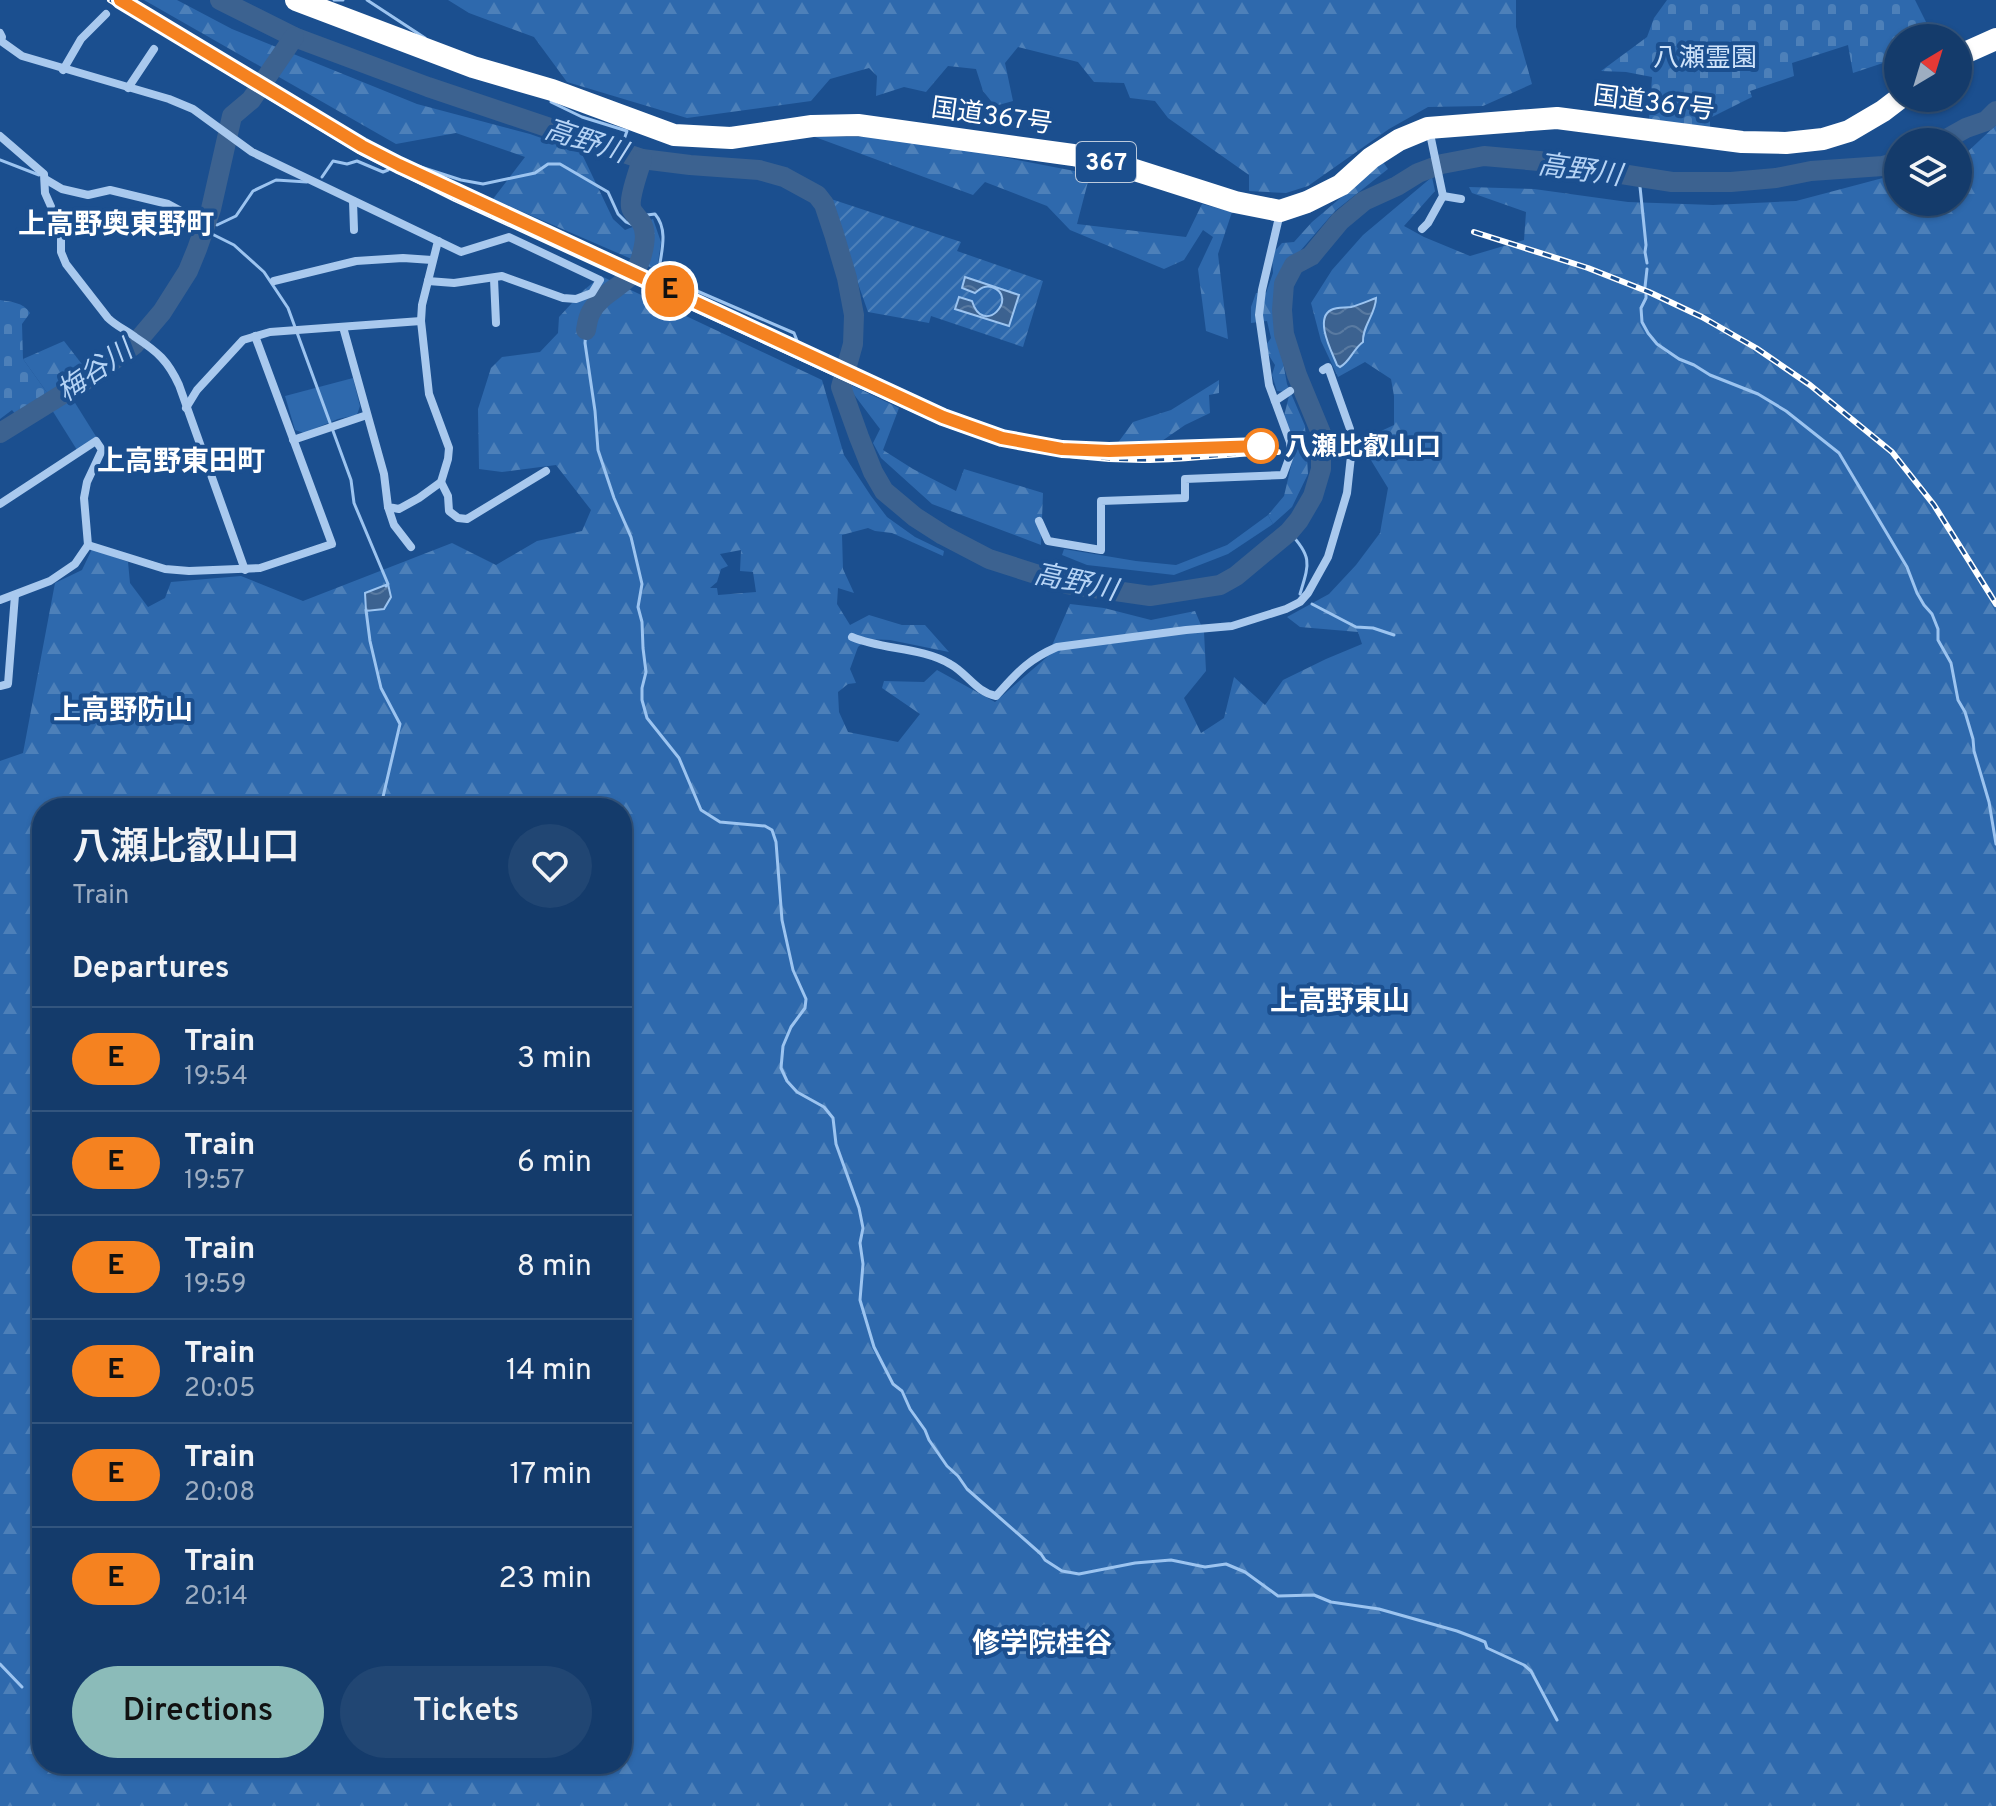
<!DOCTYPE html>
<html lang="en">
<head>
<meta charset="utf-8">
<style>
  :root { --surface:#143b6b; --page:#214673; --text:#f1f3f6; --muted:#9dadc1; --line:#33557e; --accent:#8bbbb9 }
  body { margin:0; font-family:Overpass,"Noto Sans JP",sans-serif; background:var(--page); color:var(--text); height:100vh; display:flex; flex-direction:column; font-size:30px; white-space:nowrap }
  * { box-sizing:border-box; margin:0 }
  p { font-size:26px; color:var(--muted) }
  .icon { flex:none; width:44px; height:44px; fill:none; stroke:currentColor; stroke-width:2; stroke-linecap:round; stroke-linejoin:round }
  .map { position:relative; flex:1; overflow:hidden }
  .sheet { position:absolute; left:32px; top:798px; width:600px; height:976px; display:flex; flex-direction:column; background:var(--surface); border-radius:32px; box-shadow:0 2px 6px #0004,0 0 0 2px var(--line) }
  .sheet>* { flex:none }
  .badge { padding:0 16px; border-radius:26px; font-size:28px; line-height:52px }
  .needle { width:52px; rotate:38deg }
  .controls { position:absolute; left:1884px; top:24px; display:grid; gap:16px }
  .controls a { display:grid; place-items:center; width:88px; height:88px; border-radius:50%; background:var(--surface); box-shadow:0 2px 6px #0004,0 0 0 2px var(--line); font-size:40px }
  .map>.badge { position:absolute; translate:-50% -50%; box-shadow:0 0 0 4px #fff }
  h2 { padding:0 40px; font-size:30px; line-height:72px }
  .round { display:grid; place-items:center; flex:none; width:84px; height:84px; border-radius:42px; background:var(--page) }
  .headline { display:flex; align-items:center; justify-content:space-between; height:136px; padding:0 40px }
  h1 { font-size:38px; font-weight:600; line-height:60px }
  .primary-button { display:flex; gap:16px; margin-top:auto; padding:16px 40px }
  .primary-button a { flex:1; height:92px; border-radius:48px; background:var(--accent); color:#111; font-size:32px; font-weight:600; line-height:92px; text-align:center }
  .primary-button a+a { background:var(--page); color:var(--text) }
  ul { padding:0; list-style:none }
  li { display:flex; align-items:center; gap:24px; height:104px; padding:0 40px; border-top:2px solid var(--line) }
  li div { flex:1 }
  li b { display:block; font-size:30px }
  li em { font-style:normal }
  li .badge { min-width:88px; font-weight:700; text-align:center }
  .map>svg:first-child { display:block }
  .green { fill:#2e69ad }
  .forest { fill:url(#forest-firs); fill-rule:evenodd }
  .cemetery { fill:url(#cemetery-stones) }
  .garden { fill:url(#garden-furrows) }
  .water { fill:url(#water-waves); stroke:#9cc4f0; stroke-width:2 }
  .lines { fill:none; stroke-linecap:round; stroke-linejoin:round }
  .stream { stroke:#9cc4f0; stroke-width:3 }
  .river { stroke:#3c6290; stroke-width:20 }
  .street { stroke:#a9c9ee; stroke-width:8 }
  .highway { stroke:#fff; stroke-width:22 }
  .rail-casing { stroke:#fff; stroke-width:6 }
  .rail { stroke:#1b4f8f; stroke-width:3; stroke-dasharray:9; stroke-linecap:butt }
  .line-casing { stroke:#fff; stroke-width:18 }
  .line { stroke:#f58220; stroke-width:12 }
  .stop-dot { fill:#fff; stroke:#f58220; stroke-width:4 }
  .labels { text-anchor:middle; stroke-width:8; stroke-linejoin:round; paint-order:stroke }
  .shield { fill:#1b4f8f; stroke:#bbcadd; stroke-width:2 }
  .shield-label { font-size:24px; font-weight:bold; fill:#fff }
  .park-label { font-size:26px; fill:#cfe3fa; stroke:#1b4f8f }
  .street-label { font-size:26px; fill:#fff; stroke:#1b4f8f }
  .stop-label { font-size:26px; font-weight:bold; fill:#fff; stroke:#1b4f8f; text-anchor:start }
  .water-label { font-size:28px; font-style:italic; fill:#b5d3f5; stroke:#1b4f8f }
  .neighbourhood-label { font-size:28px; font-weight:bold; fill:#fff; stroke:#1b4f8f }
</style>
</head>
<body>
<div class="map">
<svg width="1996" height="1806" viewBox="0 0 1996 1806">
  <defs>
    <pattern id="forest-firs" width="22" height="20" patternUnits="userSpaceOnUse" patternTransform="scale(2)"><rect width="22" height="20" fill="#2e69ad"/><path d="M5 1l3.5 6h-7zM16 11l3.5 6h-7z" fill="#4d80b9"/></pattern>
    <pattern id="cemetery-stones" width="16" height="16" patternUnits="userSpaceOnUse" patternTransform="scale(2)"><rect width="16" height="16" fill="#2e69ad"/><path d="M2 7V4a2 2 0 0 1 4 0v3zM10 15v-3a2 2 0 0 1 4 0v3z" fill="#4d80b9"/></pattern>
    <pattern id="garden-furrows" width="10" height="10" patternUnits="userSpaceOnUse" patternTransform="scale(2)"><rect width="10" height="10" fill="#2e69ad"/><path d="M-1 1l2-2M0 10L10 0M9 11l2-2" fill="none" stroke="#4d80b9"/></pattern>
    <pattern id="water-waves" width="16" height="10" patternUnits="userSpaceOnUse" patternTransform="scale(2)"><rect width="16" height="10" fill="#3c6290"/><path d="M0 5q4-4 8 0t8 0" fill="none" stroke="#597aa1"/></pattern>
  </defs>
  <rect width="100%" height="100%" fill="#1b4f8f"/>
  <g class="green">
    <path d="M353,378l7,28 -3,9 -19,4 -34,14 -9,-3 -10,-34z"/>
    <path d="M72,398l25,40 -20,12 -25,-40z"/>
    <path d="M1268,515l5,9 -45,30 -54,21 -87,-10 -25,-10 2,-6 72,12 40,4 51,-20z"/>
  </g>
  <g class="forest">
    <path d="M144,0h33l55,29 185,75 113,30 51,18 32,67 12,11 28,-11 8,23 -4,28 -164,-71 32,-42 -69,-24 -60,11z"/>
    <path d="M448,0h1068v27l16,57 -49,22 -55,1 -39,22 -81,57 -22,7 -37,-2v-16l-81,-57 -13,-17 -25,-3 -6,-15 -30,-1 -16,-20 -60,-15 -13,16 8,38 -18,5 -12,-15 -7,-22 -28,-3 -22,26 -22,-5 -28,9 1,-20 -8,-8 -39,11 -19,22 -124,17 -120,-36 -33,-45 -65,-24z"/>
    <path d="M1996,125v1681h-1996v-1045l23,-8 32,-170 27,-13 10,-21 36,13 2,21 18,24 17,-9 6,-16 70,-6 62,25 149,-58 44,22 41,-24 45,-10 9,-21 -35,-45 -54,7 -23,-3 -1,-60 13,-41 11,-11 38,-5 18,-19 1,-16 25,-27 17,-14 221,104 22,75 27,41 16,21 28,20 29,14 -1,5 -51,-23 -17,-2 -7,-3 -26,7 1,34 11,24 -16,-5 -1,16 13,21 19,-10 33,10h23l24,27 -59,-12 -23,-1 -9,8 -8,22 6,14 -8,1 -10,8 1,20 9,20 50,10 22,-28 -38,-26 2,-7 40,1 13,-12 58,32 52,-45 23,-53 34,4 47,12 44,-9 9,21 2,39 -22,27 17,35 23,-15 10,-41 31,28 18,-25 43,-21 36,-15 -4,-12 -58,-5 -13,-10 42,-23 27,-29 24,-32 8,-45 -19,-31 -1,-20 26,-12v-29l-3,-17 -26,-17 -27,15 -17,-36 -10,-38 21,-33 31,-35 69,-58 3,14 -31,35 20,11 46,19 54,-16 2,-28 -54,-19 -3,-6 65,2 94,13 85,3 83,-4 102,-27v28h60v-43l4,-2zM1376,298c0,14 -16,45 -26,57l-23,-15 -4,-16 4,-11 4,-3 22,-3zM741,550l-1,21 13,1 3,20 -38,3 -1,-7h-7l7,-6 4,-13 7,-3 -8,-12zM42,808h580v956h-580z"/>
    <path d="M815,137h55l96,13 124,24 -13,50 109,13 16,-33 30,8 -14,42 10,85 -22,-8 -8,-62 15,-32 -10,-7 -19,30 -20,9 -94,-39 -23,-24 -62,-24 -12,13z"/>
    <path d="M1383,162l5,7 -53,42 -34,39 -19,32 -7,37 12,65 18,42 3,48 -16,33 -19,17 -5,-9 16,-19 11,-47 -11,-33 5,-20 -3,-4 -9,-1 -5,-16 3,-10 -7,-11 -2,-9 5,-7 -4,-17 -16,2v-16l5,-14h10l7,-20 -1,-19 10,-11 12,-1 18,-20z"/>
    <path d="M64,341l24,31 -40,22 -25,-35z"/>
    <path d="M1219,380v13l-10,2 1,18 -25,12 -26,18 -42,1 16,-22 38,-12z"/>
    <path d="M851,385l48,23 -16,42 30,19 43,22 8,-22 79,24 -2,52 -109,-41 -51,-46 -8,-15 7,-14 -31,-41z"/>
  </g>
  <g class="cemetery">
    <path d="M1667,0h248l12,24 2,14h-31v20l-45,15 -5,-28 -56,18 2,13 -44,15 2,6 -42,21v9l-61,-7 3,-43 -26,-5 -25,-1 46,-34 7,-19z"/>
    <path d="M0,300c11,2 23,2 30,13l-8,11 1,35 25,35 -31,22 -5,-6 -12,9z"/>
  </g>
  <path class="garden" d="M828,198l133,44 -4,9 86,30 -20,66 -92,-31 -2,7 -61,-11z"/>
  <g class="water">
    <path d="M965,277l54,18 -10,31 -54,-17 4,-12 13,4c11,37 48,-4 20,-14 -7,-2 -11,1 -17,6l-13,-5z"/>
    <path d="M1376,298c0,16 -14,28 -13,44 -10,7 -13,20 -23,25l-3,-2c-5,-13 -23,-46 -6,-55 6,-3 14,-2 20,-3 8,-2 17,-6 25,-9z"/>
    <path d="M388,584l3,13 -7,12 -18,2 -1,-18z"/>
  </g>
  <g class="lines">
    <g class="stream">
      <path d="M334,0h9"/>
      <path d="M367,0l58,38"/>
      <path d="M551,102l31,15 45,14 -7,20"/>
      <path d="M0,160l39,15"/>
      <path d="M322,177l11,-16 14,3 10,-3 26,11 5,-2 8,-11 65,21 22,4 52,-11 13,-9h12l48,28 10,22 8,8 9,4 12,-11 8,-1c13,15 7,36 4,55l8,9 127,55 4,10"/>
      <path d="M1639,177l7,68 -1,7 2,11"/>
      <path d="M195,215l22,10 19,-9 17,-25 23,-11 31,2"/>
      <path d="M204,230l30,15 30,27 24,36 63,172 3,23 34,81 -2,2"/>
      <path d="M1645,287l2,-18"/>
      <path d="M1646,290v8l-5,10 1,14 6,11 9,11 22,15 15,6 16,10 48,19 28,17 53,42 68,114 10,26 7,12 8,9 6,15v11l13,23 7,37 7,12 8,27 1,12 15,51 7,42"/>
      <path d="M586,330l-1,13 10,68 3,39 16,48 17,39 11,47 -4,23 4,15 1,26 3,24 -4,16v12l5,18 32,40 22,52 19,12 45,4 7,4 4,12 6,78 11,50 13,29 -1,9 -14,19 -8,19 -2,22 6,13 10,11 27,15 9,11 3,26 23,64 4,20 -3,15 3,21 -3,36 14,47 19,37 9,7 8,18 15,21 4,10 18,26 11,10 9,13 74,65 4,6 17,11 17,3 56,-11 36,-3 34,7 21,-3 19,8 33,24 36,-1 17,7 48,7 78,22 21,8 7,3 2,6 37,17 7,6 26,49"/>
      <path d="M1289,532c24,25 20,32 11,62"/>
      <path d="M1312,604l44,23 17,1 21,7"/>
      <path d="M366,610l4,31 11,47 19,36 -17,73 -7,11"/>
      <path d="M0,1664l22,23"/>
    </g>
    <g class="river">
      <path d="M220,0l74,37 134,50 214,72 48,6 69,5 25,7 33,18 7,9 10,30 13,44 7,37 -1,29 -12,43 18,50 14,35 11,19 31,26 28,18 46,24 78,25 83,12 70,-11 16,-9 53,-44 10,-12 14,-24 8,-27v-36l-24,-58 -13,-41 -2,-24 2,-26 10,-19 17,-9 29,-35 24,-20 33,-15 21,-13 24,-9 42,-8 55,5 133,21h59l45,-4 35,-7 72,-5 15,-4"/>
      <path d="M1941,142l25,-14 20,-7 10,-10"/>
      <path d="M586,330c1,-6 2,-13 5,-18 12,-23 41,-26 50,-54 3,-10 7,-26 0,-36 -3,-5 -9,-9 -10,-15 -2,-11 8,-36 11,-48"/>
      <path d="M0,433l92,-57 42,-31 28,-33 26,-41 9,-22 14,-40 21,-93 19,-16 43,-63"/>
    </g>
    <g class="street">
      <path d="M0,33l2,4 -1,4 21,15 147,43 24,10 59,43 209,100 48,-15 91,43 -8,13 -16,6 -13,-1 -61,-22 -48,7 -26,-2"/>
      <path d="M63,70l18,-31 25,-25"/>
      <path d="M128,88l26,-39"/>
      <path d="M0,136l44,38 1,19 16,36v23l5,12 42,54c8,8 18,12 27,19 23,15 33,24 44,48l66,185"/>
      <path d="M45,179l17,10 26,6 22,-5 58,14 24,13"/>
      <path d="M1443,196l18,3"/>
      <path d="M353,201l1,29"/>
      <path d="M1422,229l6,-6 15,-27 -14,-67"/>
      <path d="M494,279l2,44"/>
      <path d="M274,281l82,-20 47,-3 29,2"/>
      <path d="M343,327l41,147 4,33 11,2 20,-11 22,-16 7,-23 1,-11 -20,-54 -8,-73 1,-16 16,-64"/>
      <path d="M1275,401l15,-10"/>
      <path d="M186,408l11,-18 46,-50 27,-8 151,-11"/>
      <path d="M293,440l74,-25"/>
      <path d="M441,482l7,14 1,15 9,7 9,1 79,-48"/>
      <path d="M0,504l96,-63 6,9 -15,32 -3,16 4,47"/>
      <path d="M388,507l6,18 17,22"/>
      <path d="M1039,521l9,20 53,9v-49l84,-3v-19l98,-4 8,-22 -1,-11 -21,-57 -10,-70 3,-25 18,-77"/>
      <path d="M0,600l50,-19 25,-17 13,-19 77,24 24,2 71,-3 72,-24 -77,-208"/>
      <path d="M852,637c31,13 69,10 98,27 17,9 26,28 46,32 21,-23 31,-36 61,-49l129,-17 46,-4 54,-17 14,-7 8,-9 20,-36 19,-64 4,-37 -1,-27 -22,-62 -5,3"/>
      <path d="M0,686l8,-2 7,-89"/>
    </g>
    <g class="highway">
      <path d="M296,0l177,67 79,23 122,45 57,3 81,-12 46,-1 215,30 43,9 119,38 45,9 27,-9 34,-17 30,-27 28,-18 29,-12 129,-10 185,24 44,1 37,-4 26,-8 34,-20 17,-13"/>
      <path d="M1958,56l38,-17"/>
    </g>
    <defs>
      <g id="rail">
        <path d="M110,0l251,152 94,47 486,223c66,25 138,39 209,38 43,-1 85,-7 128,-8"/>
        <path d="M1474,232l114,36 61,24 53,25 54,31 54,37 82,67 42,53 62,99"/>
      </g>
    </defs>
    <use href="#rail" class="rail-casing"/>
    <use href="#rail" class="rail"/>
  </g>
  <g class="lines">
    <defs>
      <path id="line" d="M120,0l242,146 37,19 544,252 59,21 60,11 47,2 152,-5"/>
    </defs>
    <use href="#line" class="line-casing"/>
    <use href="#line" class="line"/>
  </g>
  <circle class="stop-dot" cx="1261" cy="446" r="16"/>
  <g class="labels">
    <rect class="shield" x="1076" y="142" width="60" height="40" rx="6"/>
    <g class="shield-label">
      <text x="1106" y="170">367</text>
    </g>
    <g class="park-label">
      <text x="1705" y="66">八瀬霊園</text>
    </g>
    <g class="street-label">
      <text transform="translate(1654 102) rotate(7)" y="9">国道367号</text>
      <text transform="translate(992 115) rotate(8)" y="9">国道367号</text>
    </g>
    <g class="stop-label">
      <text x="1285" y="455">八瀬比叡山口</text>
    </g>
    <g class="water-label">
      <text transform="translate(586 140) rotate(18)" y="10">高野川</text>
      <text transform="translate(1580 169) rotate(8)" y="10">高野川</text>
      <text transform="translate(94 370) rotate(-35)" y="10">梅谷川</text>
      <text transform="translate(1076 581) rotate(12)" y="10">高野川</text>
    </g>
    <g class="neighbourhood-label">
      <text x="116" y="233">上高野奥東野町</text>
      <text x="181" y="470">上高野東田町</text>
      <text x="123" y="719">上高野防山</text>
      <text x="1340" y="1010">上高野東山</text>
      <text x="1042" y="1652">修学院桂谷</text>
    </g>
  </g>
</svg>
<div class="controls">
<a><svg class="needle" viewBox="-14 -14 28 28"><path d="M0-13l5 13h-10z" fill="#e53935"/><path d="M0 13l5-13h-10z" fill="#9dadc1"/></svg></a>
<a><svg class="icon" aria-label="layers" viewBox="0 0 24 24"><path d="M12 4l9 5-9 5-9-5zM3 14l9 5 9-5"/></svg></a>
</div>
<b class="badge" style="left:670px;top:291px;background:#f58220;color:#111">E</b>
<section class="sheet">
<div class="headline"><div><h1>八瀬比叡山口</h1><p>Train</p></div><a class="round"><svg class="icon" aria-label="heart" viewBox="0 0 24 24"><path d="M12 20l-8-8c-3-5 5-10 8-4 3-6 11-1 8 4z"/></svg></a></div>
<h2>Departures</h2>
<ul>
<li><span class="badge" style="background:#f58220;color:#111">E</span><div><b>Train</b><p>19:54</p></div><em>3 min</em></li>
<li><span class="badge" style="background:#f58220;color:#111">E</span><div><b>Train</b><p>19:57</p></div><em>6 min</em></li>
<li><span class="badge" style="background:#f58220;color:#111">E</span><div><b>Train</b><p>19:59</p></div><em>8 min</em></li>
<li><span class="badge" style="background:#f58220;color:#111">E</span><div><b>Train</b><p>20:05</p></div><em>14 min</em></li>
<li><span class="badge" style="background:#f58220;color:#111">E</span><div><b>Train</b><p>20:08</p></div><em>17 min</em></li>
<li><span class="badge" style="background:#f58220;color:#111">E</span><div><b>Train</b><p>20:14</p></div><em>23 min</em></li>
</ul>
<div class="primary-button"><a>Directions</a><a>Tickets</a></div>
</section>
</div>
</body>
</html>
